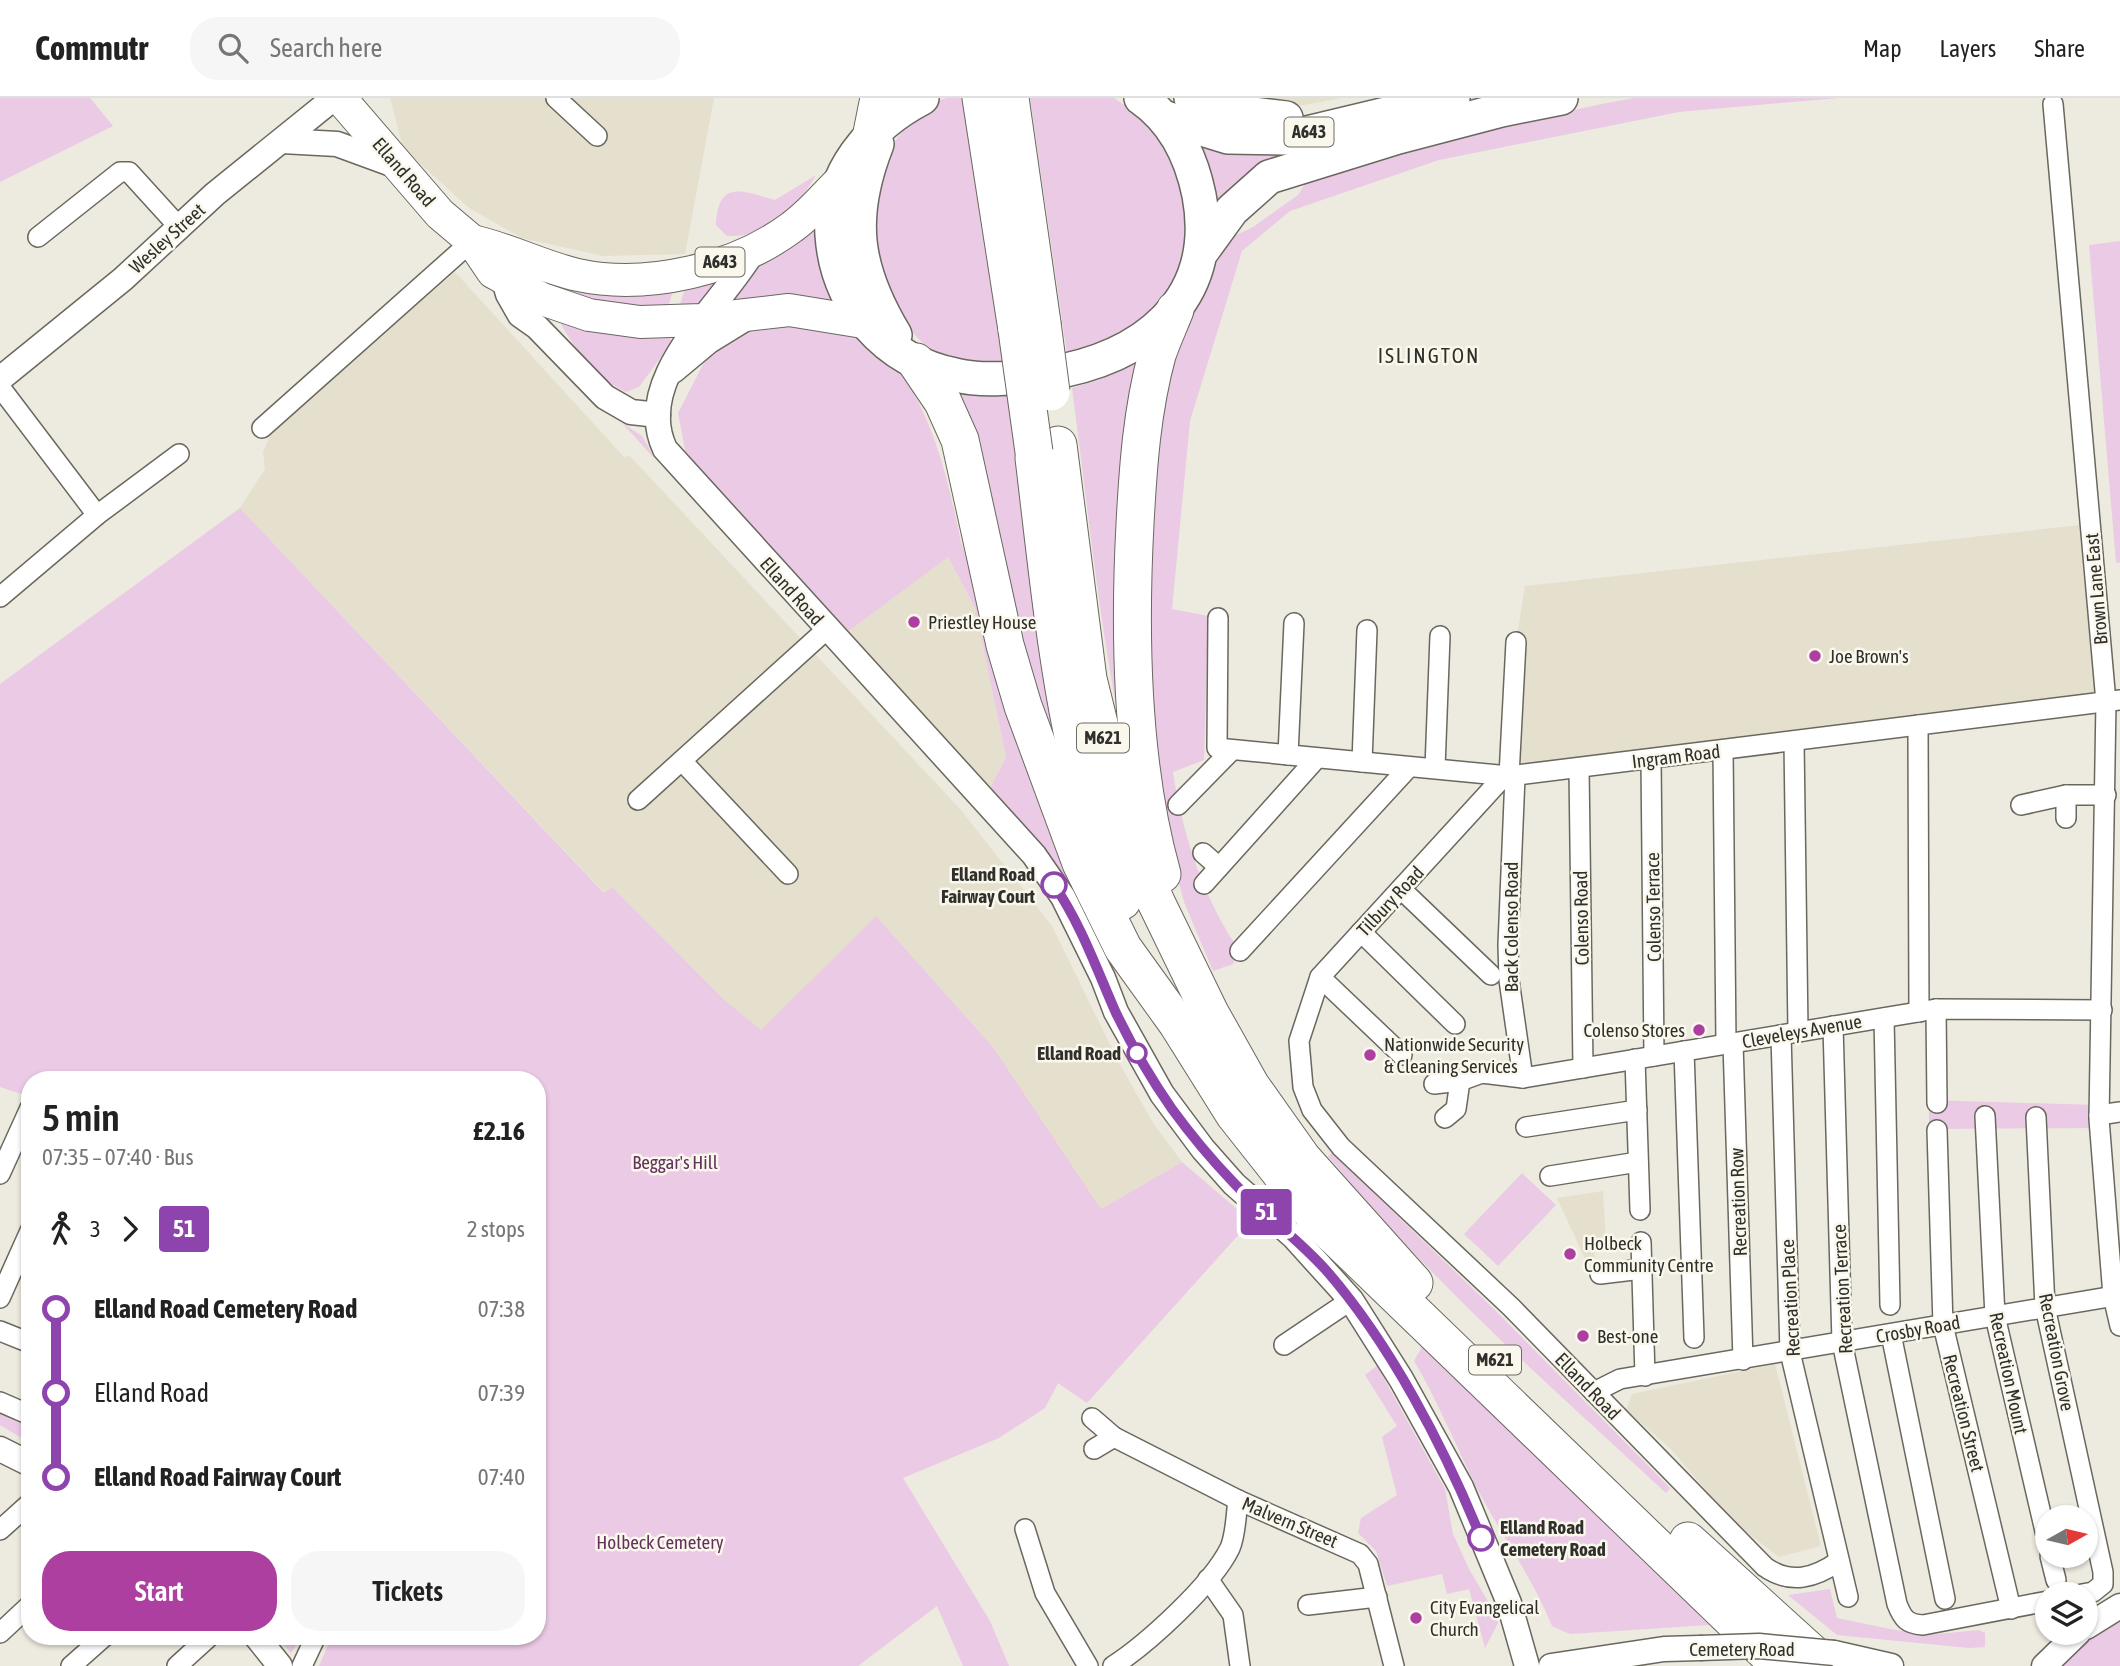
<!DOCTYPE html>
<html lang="en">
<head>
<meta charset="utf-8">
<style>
  :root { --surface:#fff; --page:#f6f6f6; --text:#222; --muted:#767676; --line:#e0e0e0; --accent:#ac3f9f }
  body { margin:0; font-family:"Asap Condensed",sans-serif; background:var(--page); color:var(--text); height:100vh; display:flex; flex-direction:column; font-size:26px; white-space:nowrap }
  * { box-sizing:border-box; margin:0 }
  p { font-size:23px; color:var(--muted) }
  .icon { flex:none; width:38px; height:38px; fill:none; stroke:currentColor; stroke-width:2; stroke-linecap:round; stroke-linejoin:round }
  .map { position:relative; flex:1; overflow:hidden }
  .sheet { position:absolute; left:21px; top:973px; width:525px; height:574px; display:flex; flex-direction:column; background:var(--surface); border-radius:28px; box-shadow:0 2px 5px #0004 }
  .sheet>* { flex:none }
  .badge { padding:0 14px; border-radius:5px; font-size:24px; line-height:46px }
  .needle { width:46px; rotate:82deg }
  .buttons { position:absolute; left:2035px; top:1407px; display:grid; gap:14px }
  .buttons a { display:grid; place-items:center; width:63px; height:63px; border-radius:50%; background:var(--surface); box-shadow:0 2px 5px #0004; font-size:35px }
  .map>.badge { position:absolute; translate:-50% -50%; box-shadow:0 0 0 4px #fff }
  .legs { display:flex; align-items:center; gap:10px; height:77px; padding:0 21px; font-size:23px }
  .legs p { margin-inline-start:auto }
  .head { display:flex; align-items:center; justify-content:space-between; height:119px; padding:0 21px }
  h1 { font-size:38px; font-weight:600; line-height:52px }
  .cta { display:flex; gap:14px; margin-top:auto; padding:14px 21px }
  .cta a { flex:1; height:80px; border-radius:28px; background:var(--accent); color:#fff; font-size:28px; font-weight:600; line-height:80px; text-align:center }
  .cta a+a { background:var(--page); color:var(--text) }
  ul { padding:0 21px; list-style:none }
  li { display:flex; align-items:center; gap:24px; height:84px; font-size:26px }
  li i { display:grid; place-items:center; width:10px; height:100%; margin:0 9px; background:currentColor }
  li i::after { content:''; width:18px; height:18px; margin:-9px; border:5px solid; border-radius:50%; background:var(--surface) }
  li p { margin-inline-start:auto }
  li:first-child i { background:linear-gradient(#0000 50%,currentColor 0) }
  li:last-child i { background:linear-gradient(currentColor 50%,#0000 0) }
  header { display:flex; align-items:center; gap:42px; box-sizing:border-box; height:98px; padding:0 35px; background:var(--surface); border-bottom:2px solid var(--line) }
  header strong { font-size:33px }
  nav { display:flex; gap:38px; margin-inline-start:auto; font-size:24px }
  .search { width:490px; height:63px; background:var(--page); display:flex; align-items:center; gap:18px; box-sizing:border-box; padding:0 24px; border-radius:28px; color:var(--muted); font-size:26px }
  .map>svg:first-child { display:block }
  .built { fill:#e5e0cd }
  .green { fill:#ebcae5 }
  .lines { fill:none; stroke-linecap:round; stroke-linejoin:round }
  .minor-casing { stroke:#6a685e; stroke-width:22 }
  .tertiary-casing { stroke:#6a685e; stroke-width:27 }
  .primary-casing { stroke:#6a685e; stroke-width:34 }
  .trunk-casing { stroke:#6a685e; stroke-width:36 }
  .motorway-casing { stroke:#6a685e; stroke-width:39 }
  .minor { stroke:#fff; stroke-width:19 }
  .tertiary { stroke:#fff; stroke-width:24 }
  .primary { stroke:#fff; stroke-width:32 }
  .trunk { stroke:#fff; stroke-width:33 }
  .motorway { stroke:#fff; stroke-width:37 }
  .tertiary-bridge-casing { stroke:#6a685e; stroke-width:27; stroke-linecap:butt }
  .motorway-bridge-casing { stroke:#6a685e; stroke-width:39; stroke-linecap:butt }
  .tertiary-bridge { stroke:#fff; stroke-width:24 }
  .motorway-bridge { stroke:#fff; stroke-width:37 }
  .line-1-casing { stroke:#fff; stroke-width:16 }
  .line-1 { stroke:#8e44ad; stroke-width:10 }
  .poi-dot { fill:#ac3f9f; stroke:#faf8ec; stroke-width:2.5 }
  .stop-1-dot { fill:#fff; stroke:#8e44ad; stroke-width:3.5 }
  .labels { text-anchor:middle; stroke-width:5; stroke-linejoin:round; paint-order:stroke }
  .shield { fill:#faf8ec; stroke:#6d6b65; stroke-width:2 }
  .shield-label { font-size:18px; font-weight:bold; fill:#302f2b }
  .street-label { font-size:19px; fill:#302f2b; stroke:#faf8ec }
  .poi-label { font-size:19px; fill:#302f2b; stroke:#faf8ec; text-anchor:start }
  .stop-label { font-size:19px; font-weight:bold; fill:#302f2b; stroke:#faf8ec; text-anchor:end }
  .park-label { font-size:19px; fill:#62315c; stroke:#faf8ec }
  .neighbourhood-label { font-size:21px; letter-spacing:2px; fill:#302f2b; stroke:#faf8ec }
</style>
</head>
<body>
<header>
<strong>Commutr</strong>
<div class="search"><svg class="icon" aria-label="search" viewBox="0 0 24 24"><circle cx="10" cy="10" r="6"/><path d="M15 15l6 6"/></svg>Search here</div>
<nav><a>Map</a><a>Layers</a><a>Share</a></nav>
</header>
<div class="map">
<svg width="2120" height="1568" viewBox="0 0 2120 1568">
  <rect width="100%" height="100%" fill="#edeadf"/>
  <g class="built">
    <path d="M390,0h324l-29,156 -82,2 -81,-18 -53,-30 -66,-60z"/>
    <path d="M1227,0h114l-53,10z"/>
    <path d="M455,174l170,186 4,-3 332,355 91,116 65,133 36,64 29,39 -81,47 -108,-162 -117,-131 -128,128 -508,-536 25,-39 -2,-17 11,-26z"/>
    <path d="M2090,426l16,178 -597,74 7,-134 9,-56z"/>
    <path d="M947,458l28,52 31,149 -16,31 -148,-152z"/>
    <path d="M1603,1093l3,53 -11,3 -1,14 -7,2 -30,-65z"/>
    <path d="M1775,1266l46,182 -42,11 -47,-36 -61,-72 -45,-39 6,-16z"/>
  </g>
  <g class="green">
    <path d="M0,0h90l23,28 -113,56z"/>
    <path d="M947,0h18l38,269c-22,-1 -48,-1 -67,-14 -70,-46 -87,-181 -20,-235 10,-9 18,-17 31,-20z"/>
    <path d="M1030,0h84l38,27 24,34 14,48 -2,47 -23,52 -50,40 -47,15z"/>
    <path d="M1634,0h204l-159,14 -240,48 -149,51 -48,40 -52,170 -18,188 36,7 -4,144 -31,12c9,61 31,129 67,179l-7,13 -20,7 -29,-69 -20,-78 -12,-88 -7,-125 14,-202 23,-72 46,-98 25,-12 45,-32 9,-14c111,-34 213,-62 327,-83z"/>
    <path d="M1193,41l104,7 -82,70z"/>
    <path d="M816,77c-21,35 -46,63 -89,61l-11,-11c2,-45 25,-35 59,-25z"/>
    <path d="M822,118l18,95 -119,-7 36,-42z"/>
    <path d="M2120,143v322l-4,-1 -27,-317z"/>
    <path d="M730,173l-29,39 -24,3 10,-30z"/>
    <path d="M537,179l138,7 -9,30 -119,-20z"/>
    <path d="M558,219l110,17 4,8 -33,45 -13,5c-27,-12 -57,-48 -68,-75z"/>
    <path d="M774,222c25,4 57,4 80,14 70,32 93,139 107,208l127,374c-27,-48 -60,-89 -98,-128l16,-31 -31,-149 -27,-51 -106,79 -156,-181 -8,-42 31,-60 27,-22z"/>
    <path d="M1157,248l-23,444c-32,-133 -44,-267 -62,-402l27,-8z"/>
    <path d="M951,289l58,6 29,257 14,79 27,103 -27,-69z"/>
    <path d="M622,325l20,13 13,23z"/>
    <path d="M240,410l364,385 8,-6 111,112 38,31 115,-114 117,131 108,162 81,-47 69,59 -164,182 -29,-20 -13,25 -46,30 -96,40 87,143 19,45h-46l-26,-60 -79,60h-539l13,-30h205v-556h-507v17l-30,-10v-403z"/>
    <path d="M1929,1002l166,5 1,23 -167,1z"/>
    <path d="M1332,1055l164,158 174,177 -4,5c-118,-109 -237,-213 -338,-337z"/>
    <path d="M1522,1075l34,32 -58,61 -34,-32z"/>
    <path d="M1427,1240l282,287 -139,9 -18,-8c-20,-49 -50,-90 -74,-136 -22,-43 -39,-87 -64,-129z"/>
    <path d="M1377,1268l68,123 8,45 16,35 27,46 2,8 -13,25 -16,-59 -22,5 -5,-20 -55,12 -11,-35 -18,-18 3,-15 36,-23 -15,-58 15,-11 -32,-51z"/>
    <path d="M0,1309l30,11v25l-30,-18z"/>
    <path d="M1830,1491l7,29 58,12 42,4 42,-4 6,3v14l-16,1 -132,-13 -49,-40z"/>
    <path d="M2120,1523v45h-65l29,-24z"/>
    <path d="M275,1538h27l-11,17z"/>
  </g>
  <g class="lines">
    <defs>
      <g id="minor">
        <path d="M556,0l41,38"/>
        <path d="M2053,6l53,598 -7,417 14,177 7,30"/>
        <path d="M38,139l82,-65h9l50,55"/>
        <path d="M0,289l97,128"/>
        <path d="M262,330l210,-187"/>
        <path d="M0,499l97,-82 82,-61"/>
        <path d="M1218,520l-1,130 292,28 611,-76"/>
        <path d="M1918,627l1,287"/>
        <path d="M1794,643l4,291"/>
        <path d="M1723,652l3,294"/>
        <path d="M1288,657l6,-132"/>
        <path d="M1651,661l3,297"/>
        <path d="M682,663l106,113"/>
        <path d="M1362,664l5,-132"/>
        <path d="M1435,670l5,-132"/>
        <path d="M1579,670l4,300"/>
        <path d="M1504,678l-184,201 -21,64 4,46 9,23 29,37 170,160 254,260c26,18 50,11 74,-6"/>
        <path d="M1509,678l7,-134"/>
        <path d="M1515,678l-7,169 1,35 14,98"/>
        <path d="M638,702l188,-170"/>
        <path d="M1178,707l54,-55"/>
        <path d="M2021,707l45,-10h40"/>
        <path d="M2066,720v-23"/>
        <path d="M1203,755l16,14"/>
        <path d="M1204,786l113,-126"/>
        <path d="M1401,791l90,86"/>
        <path d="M1361,834l94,92"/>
        <path d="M1240,853l169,-184"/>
        <path d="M1320,879l82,78"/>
        <path d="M1936,911l1,94"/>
        <path d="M1884,920l6,287"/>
        <path d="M1833,928l9,316 55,262c6,15 10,20 26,21l125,-24"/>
        <path d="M1781,937l9,317 58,245"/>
        <path d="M1733,945l10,317"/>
        <path d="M1684,953l10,287"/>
        <path d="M1635,961l5,151"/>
        <path d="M1434,986l26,-3"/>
        <path d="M2099,1017l21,-3"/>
        <path d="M1985,1018l10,200 53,228"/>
        <path d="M2036,1019l9,190 58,265v12l-10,8 -11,2"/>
        <path d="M1445,1020l11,-9 4,-28 22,-8 41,5 413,-69 166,1"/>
        <path d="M1526,1029l111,-17"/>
        <path d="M1937,1032l6,195 68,284"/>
        <path d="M0,1076l30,-66"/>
        <path d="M1550,1078l88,-14"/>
        <path d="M1641,1144l4,134"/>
        <path d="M1600,1176l42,-5"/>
        <path d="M0,1200l30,-67"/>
        <path d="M0,1233l30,12"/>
        <path d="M1891,1236l54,265"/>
        <path d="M1284,1247l67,-45"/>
        <path d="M1594,1294l26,-13 500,-84"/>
        <path d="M0,1304l30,13"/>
        <path d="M1092,1320l22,19 124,63 122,54 8,10 26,102"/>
        <path d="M1094,1351l20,-12"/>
        <path d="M1025,1431l20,64 43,73"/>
        <path d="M0,1432l30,-27"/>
        <path d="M2050,1458l6,24"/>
        <path d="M1208,1481l25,36 7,51"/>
        <path d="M1308,1507l69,-8"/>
        <path d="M0,1535l30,-28"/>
        <path d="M71,1568l34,-30"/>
        <path d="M177,1568l33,-30"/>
        <path d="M302,1568l14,-30"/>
        <path d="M1113,1568c34,-22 99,-81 117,-118 6,-14 6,-34 8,-48"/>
      </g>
      <g id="tertiary">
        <path d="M282,43l55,3 60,22"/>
        <path d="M755,150c-31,56 -124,130 -90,201l369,406 29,42 40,81 13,34 46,82 41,55 31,35 60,53 57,63 50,79 60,108 48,116 18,63"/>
        <path d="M504,182l4,14 12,21 17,12 68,70 26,15 27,3"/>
        <path d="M673,273l36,-30 39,-24"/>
        <path d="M0,281l123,-100 92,-85 119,-96"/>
        <path d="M0,1351l30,15"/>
        <path d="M2086,1529l34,-21"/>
        <path d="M256,1538l24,30"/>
        <path d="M1834,1555l57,13"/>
        <path d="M1551,1568l113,-17 36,-1"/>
        <path d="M2044,1568l34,-33"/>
      </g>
      <g id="primary">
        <path d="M340,0l100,116 32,27 21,31 49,27 47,16 51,7 62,-2 87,-10 74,12"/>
        <path d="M472,143c37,8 70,26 106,34 69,15 158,-6 214,-48 17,-12 31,-29 46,-44"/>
      </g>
      <g id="trunk">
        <path d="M922,0c-52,27 -94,76 -90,137 5,71 54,126 123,140 30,7 61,3 90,-1 97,-15 174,-72 154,-179 -8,-39 -25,-74 -58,-97"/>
        <path d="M1191,0l21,11 74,9"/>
        <path d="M1166,20l62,19 58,1 167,-40"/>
        <path d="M877,46c-29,74 -22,124 18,191"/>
        <path d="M1203,152l29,-40 37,-33 129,-40 103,-27 60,-12"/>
      </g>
      <g id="motorway">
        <path d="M981,0l36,232"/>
        <path d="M1010,0l32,225"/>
        <path d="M872,35l7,-35"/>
        <path d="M916,264l27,40 17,38 45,205 18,61 58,157 42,85 54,75 57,91 83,105 463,447"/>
        <path d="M1058,347l30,234 38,154 30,69 54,111 41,73 51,72 112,125"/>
        <path d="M1034,360c18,148 30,303 88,443"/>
        <path d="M1162,776c-31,-110 -33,-237 -27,-350 3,-57 7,-114 22,-169 5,-15 12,-30 18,-45"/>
        <path d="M1688,1443l138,125"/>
      </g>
    </defs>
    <use href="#minor" class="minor-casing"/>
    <use href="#tertiary" class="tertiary-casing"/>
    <use href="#primary" class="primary-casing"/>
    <use href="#trunk" class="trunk-casing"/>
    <use href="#motorway" class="motorway-casing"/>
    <use href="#minor" class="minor"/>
    <use href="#tertiary" class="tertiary"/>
    <use href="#primary" class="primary"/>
    <use href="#trunk" class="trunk"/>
    <use href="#motorway" class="motorway"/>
    <defs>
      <path id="tertiary-bridge" d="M1700,1550l59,-2 75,7"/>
      <g id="motorway-bridge">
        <path d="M1042,225l9,69"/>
        <path d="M1017,232l17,122"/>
      </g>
    </defs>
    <use href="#tertiary-bridge" class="tertiary-bridge-casing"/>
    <use href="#motorway-bridge" class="motorway-bridge-casing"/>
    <use href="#tertiary-bridge" class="tertiary-bridge"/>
    <use href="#motorway-bridge" class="motorway-bridge"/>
  </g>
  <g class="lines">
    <defs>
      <path id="line-1" d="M1054,787c27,39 43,85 62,128 16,33 35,66 56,96 19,26 39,50 61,73 29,31 64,56 92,87 65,74 119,178 156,269"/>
    </defs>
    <use href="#line-1" class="line-1-casing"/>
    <use href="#line-1" class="line-1"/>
  </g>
  <g class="poi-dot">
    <circle cx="914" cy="524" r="7"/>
    <circle cx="1815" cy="558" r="7"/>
    <circle cx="1699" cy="932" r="7"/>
    <circle cx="1370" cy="957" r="7"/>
    <circle cx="1570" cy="1156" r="7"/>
    <circle cx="1583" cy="1238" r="7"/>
    <circle cx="1416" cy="1520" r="7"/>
  </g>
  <g class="stop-1-dot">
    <circle cx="1054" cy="787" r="12"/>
    <circle cx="1137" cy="955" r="9"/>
    <circle cx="1481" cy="1440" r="12"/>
  </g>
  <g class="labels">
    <g class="shield">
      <rect x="1284.5" y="19.5" width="49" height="29" rx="5"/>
      <rect x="695.5" y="149.5" width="49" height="29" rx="5"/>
      <rect x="1077" y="625.5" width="52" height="29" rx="5"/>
      <rect x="1469" y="1247.5" width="52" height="29" rx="5"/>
    </g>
    <g class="shield-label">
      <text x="1309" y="40">A643</text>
      <text x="720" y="170">A643</text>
      <text x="1103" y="646">M621</text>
      <text x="1495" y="1268">M621</text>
    </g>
    <g class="street-label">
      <text transform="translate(404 74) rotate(49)" y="7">Elland Road</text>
      <text transform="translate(167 140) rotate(-42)" y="7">Wesley Street</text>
      <text transform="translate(2096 491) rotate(-95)" y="7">Brown Lane East</text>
      <text transform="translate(792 493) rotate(48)" y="7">Elland Road</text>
      <text transform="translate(1676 658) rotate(-7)" y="7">Ingram Road</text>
      <text transform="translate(1390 803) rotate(-47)" y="7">Tilbury Road</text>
      <text transform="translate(1653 809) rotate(-91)" y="7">Colenso Terrace</text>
      <text transform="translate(1581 820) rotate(-91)" y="7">Colenso Road</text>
      <text transform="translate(1511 829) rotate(-90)" y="7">Back Colenso Road</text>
      <text transform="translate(1802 933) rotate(-10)" y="7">Cleveleys Avenue</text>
      <text transform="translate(1738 1104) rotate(-92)" y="7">Recreation Row</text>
      <text transform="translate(1842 1191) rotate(-93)" y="7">Recreation Terrace</text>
      <text transform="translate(1790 1200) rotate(-93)" y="7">Recreation Place</text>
      <text transform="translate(1918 1231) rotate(-10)" y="7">Crosby Road</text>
      <text transform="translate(2057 1254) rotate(79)" y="7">Recreation Grove</text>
      <text transform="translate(2009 1275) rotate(78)" y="7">Recreation Mount</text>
      <text transform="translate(1588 1288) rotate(46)" y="7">Elland Road</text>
      <text transform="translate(1964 1315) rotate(76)" y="7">Recreation Street</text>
      <text transform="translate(1290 1424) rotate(23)" y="7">Malvern Street</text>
      <text x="1742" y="1558">Cemetery Road</text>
    </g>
    <g class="poi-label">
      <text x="928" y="531">Priestley House</text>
      <text x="1829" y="565">Joe Brown's</text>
      <text x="1685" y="939" text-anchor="end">Colenso Stores</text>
      <text x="1384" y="953">Nationwide Security<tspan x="1384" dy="22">&amp; Cleaning Services</tspan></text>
      <text x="1584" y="1152">Holbeck<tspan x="1584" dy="22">Community Centre</tspan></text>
      <text x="1597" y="1245">Best-one</text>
      <text x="1430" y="1516">City Evangelical<tspan x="1430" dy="22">Church</tspan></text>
    </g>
    <g class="stop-label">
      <text x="1035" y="783">Elland Road<tspan x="1035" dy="22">Fairway Court</tspan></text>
      <text x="1121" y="962">Elland Road</text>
      <text x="1500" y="1436" text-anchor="start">Elland Road<tspan x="1500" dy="22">Cemetery Road</tspan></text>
    </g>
    <g class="park-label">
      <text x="675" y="1071">Beggar's Hill</text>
      <text x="660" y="1451">Holbeck Cemetery</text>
    </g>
    <g class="neighbourhood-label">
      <text x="1429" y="265">ISLINGTON</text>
    </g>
  </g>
</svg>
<div class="buttons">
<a><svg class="needle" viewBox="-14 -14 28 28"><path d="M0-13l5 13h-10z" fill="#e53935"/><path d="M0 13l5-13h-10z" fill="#767676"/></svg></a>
<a><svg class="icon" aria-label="layers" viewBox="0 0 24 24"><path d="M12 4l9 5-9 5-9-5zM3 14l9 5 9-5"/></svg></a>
</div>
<b class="badge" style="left:1266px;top:1114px;background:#8e44ad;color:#fff">51</b>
<section class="sheet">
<div class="head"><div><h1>5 min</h1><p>07:35 – 07:40 · Bus</p></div><b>£2.16</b></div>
<div class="legs"><svg class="icon" aria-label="walk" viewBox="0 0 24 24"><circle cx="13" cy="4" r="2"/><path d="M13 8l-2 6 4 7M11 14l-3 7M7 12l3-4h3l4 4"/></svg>3<svg class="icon" aria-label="forward" viewBox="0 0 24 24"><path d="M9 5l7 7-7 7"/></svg><b class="badge" style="background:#8e44ad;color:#fff">51</b><p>2 stops</p></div>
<ul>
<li><i style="color:#8e44ad"></i><b>Elland Road Cemetery Road</b><p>07:38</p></li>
<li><i style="color:#8e44ad"></i><span>Elland Road</span><p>07:39</p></li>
<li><i style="color:#8e44ad"></i><b>Elland Road Fairway Court</b><p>07:40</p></li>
</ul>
<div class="cta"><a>Start</a><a>Tickets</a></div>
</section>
</div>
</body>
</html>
